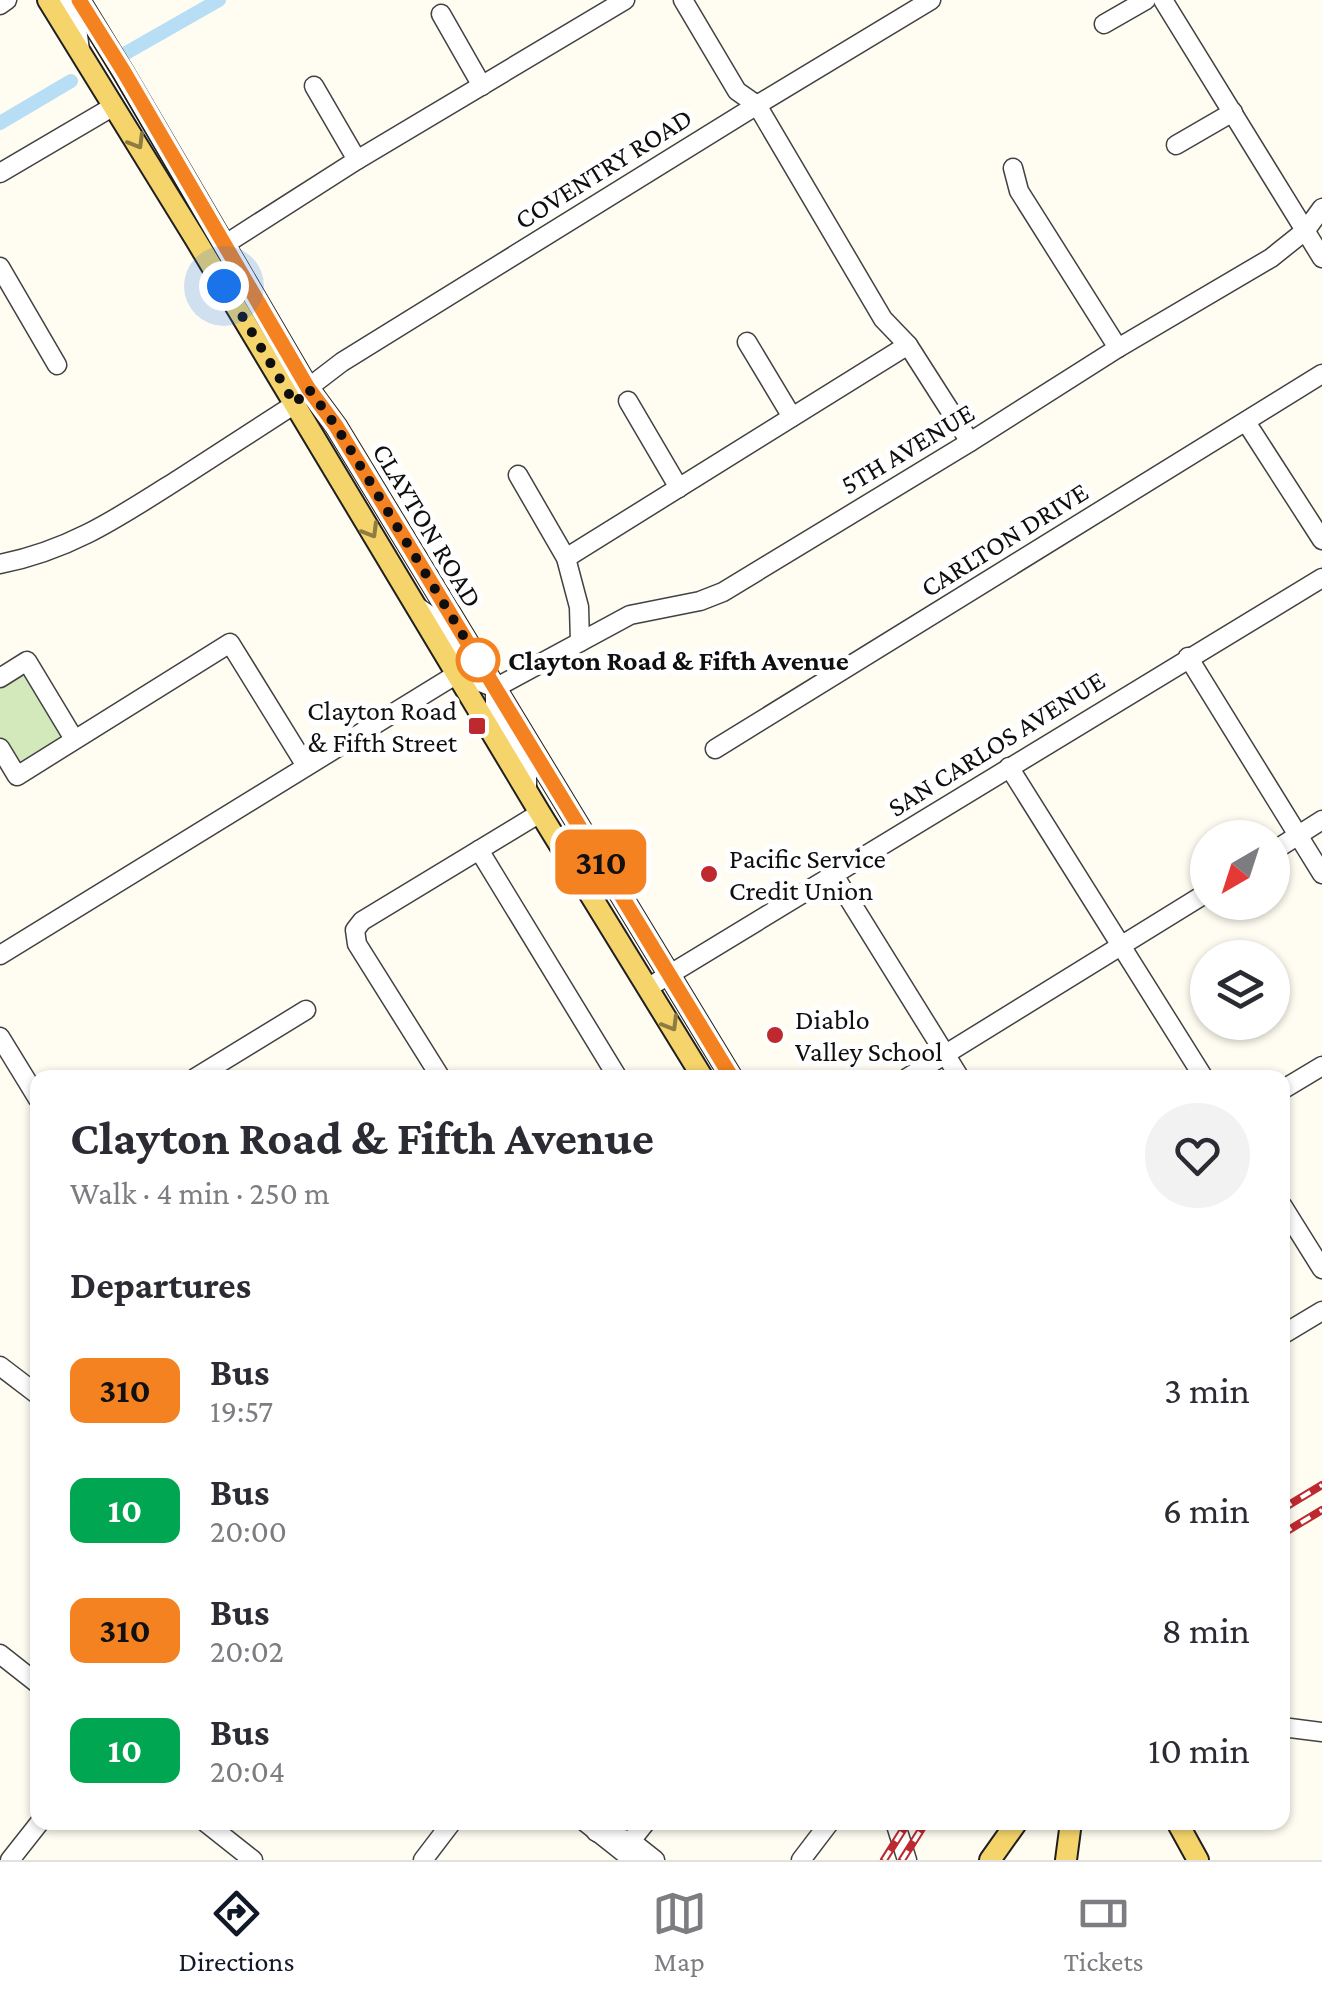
<!DOCTYPE html>
<html lang="en">
<head>
<meta charset="utf-8">
<style>
  :root { --surface:#fff; --page:#f2f2f3; --text:#2b2b33; --muted:#7c7c81; --line:#e1e1e2; --accent:#111827 }
  body { margin:0; font-family:"Crimson Pro",serif; background:var(--page); color:var(--text); height:100vh; display:flex; flex-direction:column; font-size:38px; white-space:nowrap }
  * { box-sizing:border-box; margin:0 }
  p { font-size:32px; color:var(--muted) }
  .icon { flex:none; width:55px; height:55px; fill:none; stroke:currentColor; stroke-width:2; stroke-linecap:round; stroke-linejoin:round }
  .map { position:relative; flex:1; overflow:hidden }
  .sheet { position:absolute; left:30px; top:1070px; width:1260px; height:760px; display:flex; flex-direction:column; background:var(--surface); border-radius:20px; box-shadow:0 2px 8px #0004 }
  .sheet>* { flex:none }
  .badge { padding:0 20px; border-radius:15px; font-size:35px; line-height:65px }
  .needle { width:65px; rotate:219deg }
  .tools { position:absolute; left:1190px; top:820px; display:grid; gap:20px }
  .tools a { display:grid; place-items:center; width:100px; height:100px; border-radius:50%; background:var(--surface); box-shadow:0 2px 8px #0004; font-size:50px }
  .you { position:absolute; width:50px; height:50px; margin:-25px; border:8px solid #fff; border-radius:50%; background:#1a73e8; box-shadow:0 0 0 15px #1a73e833 }
  .map>.badge { position:absolute; translate:-50% -50%; box-shadow:0 0 0 5px #fff }
  h2 { padding:0 40px; font-size:38px; line-height:90px }
  .round { display:grid; place-items:center; flex:none; width:105px; height:105px; border-radius:52px; background:var(--page) }
  .head { display:flex; align-items:center; justify-content:space-between; height:170px; padding:0 40px }
  h1 { font-size:48px; font-weight:700; line-height:75px }
  ul { padding:0; list-style:none }
  li { display:flex; align-items:center; gap:30px; height:120px; padding:0 40px }
  li div { flex:1 }
  li b { display:block; font-size:38px }
  li em { font-style:normal }
  li .badge { min-width:110px; font-weight:700; text-align:center }
  .menu { display:flex; justify-content:space-around; align-items:center; height:140px; border-top:2px solid var(--line); background:var(--surface); font-size:28px; color:var(--muted) }
  .menu a { display:grid; justify-items:center; gap:5px }
  .menu .current { color:var(--accent) }
  .map>svg:first-child { display:block }
  .green { fill:#d3e9bb }
  .lines { fill:none; stroke-linecap:round; stroke-linejoin:round }
  .canal { stroke:#b7def5; stroke-width:14 }
  .minor-casing { stroke:#424242; stroke-width:21 }
  .major-casing { stroke:#202020; stroke-width:24 }
  .minor { stroke:#fff; stroke-width:18 }
  .major { stroke:#f5d56b; stroke-width:20 }
  .rail-casing { stroke:#bd292f; stroke-width:8 }
  .rail { stroke:#fff; stroke-width:4; stroke-dasharray:11; stroke-linecap:butt }
  .oneway { stroke:#8e7c42 }
  .line-casing { stroke:#fff; stroke-width:22 }
  .line { stroke:#f58220; stroke-width:15 }
  .walk { stroke:#0f0f0f; stroke-width:10; stroke-dasharray:0 18 }
  .stop-dot { fill:#fff; stroke:#f58220; stroke-width:5 }
  .poi-dot { fill:#bd292f; stroke:#fff; stroke-width:4 }
  .labels { text-anchor:middle; stroke-width:10; stroke-linejoin:round; paint-order:stroke }
  .street-label { font-size:28px; fill:#0f0f0f; stroke:#fff }
  .stop-label { font-size:28px; font-weight:bold; fill:#0f0f0f; stroke:#fff; text-anchor:start }
  .poi-label { font-size:28px; fill:#0f0f0f; stroke:#fff; text-anchor:start }
</style>
</head>
<body>
<div class="map">
<svg width="1322" height="1860" viewBox="0 0 1322 1860">
  <rect width="100%" height="100%" fill="#fffcf2"/>
  <path class="green" d="M27,661l47,78 -57,37 -17,-28v-70z"/>
  <g class="lines">
    <g class="canal">
      <path d="M126,53l93,-53"/>
      <path d="M0,123l71,-42"/>
    </g>
    <defs>
      <g id="minor">
        <path d="M63,0l13,21 4,29"/>
        <path d="M683,0l54,91 20,14 126,214 25,26 62,97"/>
        <path d="M1163,0l159,258"/>
        <path d="M0,5l7,-5"/>
        <path d="M441,14l41,72"/>
        <path d="M1104,24l42,-24"/>
        <path d="M314,86l43,74"/>
        <path d="M1176,145l57,-33"/>
        <path d="M1013,168l6,23 99,157"/>
        <path d="M0,173l114,-67"/>
        <path d="M224,245l133,-85 268,-160"/>
        <path d="M0,267l57,98"/>
        <path d="M747,342l45,75"/>
        <path d="M628,401l51,87"/>
        <path d="M1246,422l76,118"/>
        <path d="M518,475l48,83 13,49 1,35"/>
        <path d="M566,558l342,-213"/>
        <path d="M0,564c71,-14 119,-47 179,-85 39,-25 77,-50 116,-75l13,-16 34,-26 415,-257 174,-105"/>
        <path d="M419,608l23,16 33,56 20,8"/>
        <path d="M1188,657l134,217"/>
        <path d="M0,678l27,-17 47,78"/>
        <path d="M495,688l135,-73 70,-14 23,-9 247,-150 148,-94 153,-90 35,-28 16,-22"/>
        <path d="M495,688v22l32,54v26"/>
        <path d="M0,748l17,28 213,-133 76,123"/>
        <path d="M715,749l607,-375"/>
        <path d="M1009,767l195,311"/>
        <path d="M479,850l139,228"/>
        <path d="M1272,852l50,-32"/>
        <path d="M834,875l126,203"/>
        <path d="M0,955l457,-281"/>
        <path d="M649,987l673,-409"/>
        <path d="M0,1037l38,62"/>
        <path d="M195,1078l111,-68"/>
        <path d="M441,1078l-84,-134 -2,-14 7,-9 178,-108"/>
        <path d="M907,1078l301,-186"/>
        <path d="M1282,1090l40,-24"/>
        <path d="M1282,1205l40,64"/>
        <path d="M1282,1335l40,-24"/>
        <path d="M0,1366l38,29"/>
        <path d="M0,1654l38,30"/>
        <path d="M1282,1727l40,5"/>
        <path d="M205,1822l48,38"/>
        <path d="M585,1822l48,38"/>
        <path d="M895,1822l12,38"/>
        <path d="M596,1832l35,9 24,19"/>
        <path d="M631,1841l15,-19"/>
        <path d="M10,1860l30,-38"/>
        <path d="M423,1860l29,-38"/>
        <path d="M801,1860l29,-38"/>
      </g>
      <g id="major">
        <path d="M48,0l148,240 344,573 163,265"/>
        <path d="M79,0l44,72 185,316 28,38 396,652"/>
        <path d="M1177,1822l21,38"/>
        <path d="M990,1860l27,-38"/>
        <path d="M1066,1860l5,-38"/>
      </g>
    </defs>
    <use href="#minor" class="minor-casing"/>
    <use href="#major" class="major-casing"/>
    <use href="#minor" class="minor"/>
    <use href="#major" class="major"/>
    <defs>
      <g id="rail">
        <path d="M1282,1509l40,-24"/>
        <path d="M1282,1534l40,-24"/>
        <path d="M884,1860l24,-38"/>
        <path d="M902,1860l24,-38"/>
      </g>
    </defs>
    <use href="#rail" class="rail-casing"/>
    <use href="#rail" class="rail"/>
  </g>
  <defs><path id="oneway-chevron" d="M-2-3.5L2.5 0L-2 3.5" fill="none" stroke-width="1.6" stroke-linecap="round" stroke-linejoin="round" transform="scale(2.5)"/></defs>
  <g class="oneway">
    <use href="#oneway-chevron" transform="translate(137 142) rotate(59)"/>
    <use href="#oneway-chevron" transform="translate(371 531) rotate(59)"/>
    <use href="#oneway-chevron" transform="translate(671 1024) rotate(59)"/>
  </g>
  <g class="lines">
    <defs>
      <path id="line" d="M79,0l45,72 184,316 28,38 396,652"/>
    </defs>
    <use href="#line" class="line-casing"/>
    <use href="#line" class="line"/>
    <path class="walk" d="M224,286l71,118 13,-16 28,38 142,234"/>
  </g>
  <circle class="stop-dot" cx="478" cy="660" r="20"/>
  <g class="poi-dot">
    <rect x="467" y="716" width="20" height="20" rx="5"/>
    <circle cx="709" cy="874" r="10"/>
    <circle cx="775" cy="1035" r="10"/>
  </g>
  <g class="labels">
    <g class="street-label">
      <text transform="translate(603 168) rotate(-32)" y="10">COVENTRY ROAD</text>
      <text transform="translate(907 448) rotate(-31)" y="10">5TH AVENUE</text>
      <text transform="translate(428 525) rotate(59)" y="10">CLAYTON ROAD</text>
      <text transform="translate(1004 539) rotate(-32)" y="10">CARLTON DRIVE</text>
      <text transform="translate(996 743) rotate(-32)" y="10">SAN CARLOS AVENUE</text>
    </g>
    <g class="stop-label">
      <text x="508" y="670">Clayton Road &amp; Fifth Avenue</text>
    </g>
    <g class="poi-label">
      <text x="457" y="720" text-anchor="end">Clayton Road<tspan x="457" dy="32">&amp; Fifth Street</tspan></text>
      <text x="729" y="868">Pacific Service<tspan x="729" dy="32">Credit Union</tspan></text>
      <text x="795" y="1029">Diablo<tspan x="795" dy="32">Valley School</tspan></text>
    </g>
  </g>
</svg>
<div class="tools">
<a><svg class="needle" viewBox="-14 -14 28 28"><path d="M0-13l5 13h-10z" fill="#e53935"/><path d="M0 13l5-13h-10z" fill="#7c7c81"/></svg></a>
<a><svg class="icon" aria-label="layers" viewBox="0 0 24 24"><path d="M12 4l9 5-9 5-9-5zM3 14l9 5 9-5"/></svg></a>
</div>
<div class="you" style="left:224px;top:286px"></div>
<b class="badge" style="left:601px;top:862px;background:#f58220;color:#111">310</b>
<section class="sheet">
<div class="head"><div><h1>Clayton Road &amp; Fifth Avenue</h1><p>Walk · 4 min · 250 m</p></div><a class="round"><svg class="icon" aria-label="heart" viewBox="0 0 24 24"><path d="M12 20l-8-8c-3-5 5-10 8-4 3-6 11-1 8 4z"/></svg></a></div>
<h2>Departures</h2>
<ul>
<li><span class="badge" style="background:#f58220;color:#111">310</span><div><b>Bus</b><p>19:57</p></div><em>3 min</em></li>
<li><span class="badge" style="background:#00a651;color:#fff">10</span><div><b>Bus</b><p>20:00</p></div><em>6 min</em></li>
<li><span class="badge" style="background:#f58220;color:#111">310</span><div><b>Bus</b><p>20:02</p></div><em>8 min</em></li>
<li><span class="badge" style="background:#00a651;color:#fff">10</span><div><b>Bus</b><p>20:04</p></div><em>10 min</em></li>
</ul>
</section>
</div>
<nav class="menu">
<a class="current"><svg class="icon" aria-label="directions" viewBox="0 0 24 24"><path d="M12 3l9 9-9 9-9-9zM9 14v-3h6M13 9l2 2-2 2"/></svg>Directions</a>
<a><svg class="icon" aria-label="map" viewBox="0 0 24 24"><path d="M3 6l6-2 6 2 6-2v14l-6 2-6-2-6 2zM9 4v14M15 6v14"/></svg>Map</a>
<a><svg class="icon" aria-label="tickets" viewBox="0 0 24 24"><path d="M3 7h18v10H3zM15 7v10"/></svg>Tickets</a>
</nav>
</body>
</html>
